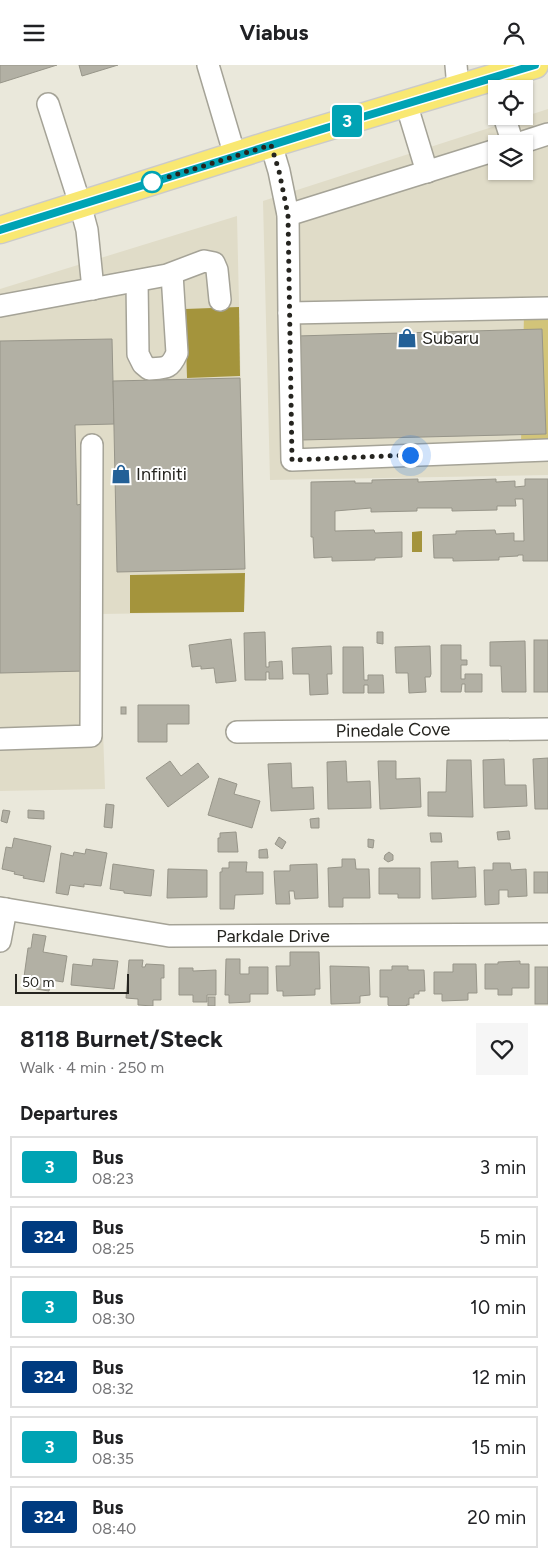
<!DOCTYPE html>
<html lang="en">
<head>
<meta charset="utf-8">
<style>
  :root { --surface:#fff; --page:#f6f6f6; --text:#202124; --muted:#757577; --line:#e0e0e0 }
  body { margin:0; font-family:Figtree,sans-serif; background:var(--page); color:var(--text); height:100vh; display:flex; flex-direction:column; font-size:19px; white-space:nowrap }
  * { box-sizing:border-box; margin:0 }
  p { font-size:16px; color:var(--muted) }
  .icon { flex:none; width:28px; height:28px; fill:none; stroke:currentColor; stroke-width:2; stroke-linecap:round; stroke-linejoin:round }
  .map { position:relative; height:941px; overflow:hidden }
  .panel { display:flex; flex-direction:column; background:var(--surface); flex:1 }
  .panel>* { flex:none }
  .badge { padding:0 10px; border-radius:4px; font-size:18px; line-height:32px }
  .fabs { position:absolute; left:488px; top:15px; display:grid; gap:10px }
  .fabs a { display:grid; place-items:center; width:45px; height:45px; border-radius:0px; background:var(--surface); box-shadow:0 1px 4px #0004; font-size:25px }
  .scale { position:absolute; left:15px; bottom:12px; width:114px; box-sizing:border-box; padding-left:5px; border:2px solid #25241f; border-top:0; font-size:14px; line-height:18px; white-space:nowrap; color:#25241f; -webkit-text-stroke:4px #fff; paint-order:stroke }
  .you { position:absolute; width:25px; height:25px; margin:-12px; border:4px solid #fff; border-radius:50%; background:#1a73e8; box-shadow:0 0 0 8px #1a73e833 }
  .map>.badge { position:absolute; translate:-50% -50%; box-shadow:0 0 0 2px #fff }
  h2 { padding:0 20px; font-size:19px; line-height:45px }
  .round { display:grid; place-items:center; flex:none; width:52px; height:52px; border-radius:0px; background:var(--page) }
  .summary { display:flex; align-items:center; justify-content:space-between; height:85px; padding:0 20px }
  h1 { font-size:24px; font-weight:700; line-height:38px }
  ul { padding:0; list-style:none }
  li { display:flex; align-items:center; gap:15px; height:62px; margin:0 10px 8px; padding:0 10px; border:2px solid var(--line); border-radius:0px }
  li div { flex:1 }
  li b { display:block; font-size:19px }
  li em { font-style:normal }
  li .badge { min-width:55px; font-weight:700; text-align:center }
  header { display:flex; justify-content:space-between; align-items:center; height:65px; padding:0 20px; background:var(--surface); font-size:22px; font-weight:700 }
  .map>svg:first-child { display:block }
  .built { fill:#e0dcc8; fill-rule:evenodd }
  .green { fill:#d2c479 }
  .water { fill:#a4943c }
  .building { fill:#b2b0a4; stroke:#979589 }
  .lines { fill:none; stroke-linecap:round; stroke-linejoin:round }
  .minor-casing { stroke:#a5a397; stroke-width:24 }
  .major-casing { stroke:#cbcac9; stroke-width:29 }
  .minor { stroke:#fff; stroke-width:21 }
  .major { stroke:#f9e872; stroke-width:26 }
  .line-casing { stroke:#fff; stroke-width:11 }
  .line { stroke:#00a3b4; stroke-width:8 }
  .walk { stroke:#25241f; stroke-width:5; stroke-dasharray:0 9 }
  .stop-dot { fill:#fff; stroke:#00a3b4; stroke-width:2.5 }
  .labels { text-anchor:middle; stroke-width:4; stroke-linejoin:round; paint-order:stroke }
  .poi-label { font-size:18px; fill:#25241f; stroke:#fff; text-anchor:start }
  .street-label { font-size:18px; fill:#25241f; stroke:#fff }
</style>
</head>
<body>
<header><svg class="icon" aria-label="menu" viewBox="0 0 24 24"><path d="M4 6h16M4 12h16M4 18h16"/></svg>Viabus<svg class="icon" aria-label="person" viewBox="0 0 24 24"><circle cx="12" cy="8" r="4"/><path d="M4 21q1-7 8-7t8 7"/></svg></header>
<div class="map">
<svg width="548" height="941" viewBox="0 0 548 941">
  <rect width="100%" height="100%" fill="#eae8db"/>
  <g class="built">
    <path d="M548,44v366l-278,5 -7,-279zM496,79h28v27h-28z"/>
    <path d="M237,151l8,353 -1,43 -145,2 6,175 -105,2v-502z"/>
  </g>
  <path class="green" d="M548,246v131h-27l3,-128z"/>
  <g class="water">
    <path d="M239,242l1,69 -53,2 -2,-69z"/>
    <path d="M422,466v21h-10v-20z"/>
    <path d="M245,508l-1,39 -114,1v-38z"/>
  </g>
  <g class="building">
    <path d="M0,0h57l-57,18z"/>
    <path d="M79,0h39l-36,11z"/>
    <path d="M542,264l4,105 -245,6 -4,-104z"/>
    <path d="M112,274l2,85 -39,1 2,80 5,-1 4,167 -86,2v-332z"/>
    <path d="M240,313l5,191 -128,3 -4,-191z"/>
    <path d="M418,414v3l78,-3v3l19,-1v6l10,-1v-7h23v82h-25v-6h-5v1l-19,1v3l-46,1v-3h-19l-1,-23 23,-1v-3l39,-1 1,4 18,-1v8h10l-1,-42h-8l1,7h-19v4l-45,1v-3h-35v3l-46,1v-4l-36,3v20l39,-1 1,3 27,-1v25l-27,1v2l-43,1v-4l-18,1 -1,-21h-2v-55l44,-1v2h17v-3z"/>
    <path d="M265,567l1,35h3v-5l13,-1 1,18h-14v-7h-3v8h-21l-1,-47z"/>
    <path d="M377,567h6v12l-6,-1z"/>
    <path d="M231,574l5,42 -20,2 -2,-15 -13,1v-3l-9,1 -3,-22z"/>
    <rect x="534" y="575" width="14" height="52"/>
    <path d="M525,576l1,51h-24l-1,-26h-11v-24z"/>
    <path d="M441,580h20v15h6v5h-6v14h4v-5h17v18h-17v-8h-3l-1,8h-20z"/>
    <path d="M331,581l1,28h-5l1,20 -18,1 -1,-21h-16l-1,-26z"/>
    <path d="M430,581l1,28 -1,3h-5l1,15 -17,1 -1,-20h-12l-1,-26z"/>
    <path d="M343,582h20l1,33h4v-5h15l1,18h-16v-8h-4v8h-21z"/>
    <path d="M138,640h51v19h-22v18h-29z"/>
    <rect x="121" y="642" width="5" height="7"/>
    <path d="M548,693v51h-13l-2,-50z"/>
    <path d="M504,694l1,26h21l1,21 -43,2 -1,-48z"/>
    <path d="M447,695h24l2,57 -45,-1v-24h18z"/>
    <path d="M170,696l11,15 17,-13 11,14 -41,30 -22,-29z"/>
    <path d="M346,696l1,21 23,-1 1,27 -43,1 -1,-47z"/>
    <path d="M378,696h18v18l24,-1 1,29 -41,2z"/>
    <path d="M291,698l1,25 21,-1 1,22 -43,2 -3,-47z"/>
    <path d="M219,713l18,6 -3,10 26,7 -8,27 -44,-13z"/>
    <path d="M106,739l8,1 -2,23 -8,-1z"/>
    <path d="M3,745l7,1 -3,12 -6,-2z"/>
    <path d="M28,745l16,1v8l-16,-1z"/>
    <path d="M319,753v10h-8l-1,-9z"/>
    <path d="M509,766l1,8 -12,1 -1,-8z"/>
    <path d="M236,767l2,20h-20v-14h2v-5z"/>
    <path d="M430,768h11l1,9h-11z"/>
    <path d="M279,772l7,5 -4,7 -7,-5z"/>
    <path d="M14,773l37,8 -7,36 -21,-4 1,-2 -10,-2 1,-2 -13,-3 4,-22 6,1z"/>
    <path d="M368,774l6,1 -1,8 -5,-1z"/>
    <path d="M86,784l21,4 -6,33 -17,-2v3l-14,-2 -2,10 -12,-2 5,-40 12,3 1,-4 11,2z"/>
    <path d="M267,784l1,9h-9v-8z"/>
    <path d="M389,787l4,3v5l-5,2 -4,-3 1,-4z"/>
    <path d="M342,794h13l1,10h13l1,29h-27v9h-14l-1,-39 14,-1z"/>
    <path d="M458,796v7l17,-1 1,30 -44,2 -1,-37z"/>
    <path d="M229,797h18l-1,10h17v22l-28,1 -1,14h-14v-37h2v-4h7z"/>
    <path d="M493,798h17l1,7 15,-1 1,27 -19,1v-7h-9v14l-14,1 -1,-35h9z"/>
    <path d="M113,799l41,6 -3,26 -27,-3v-2l-14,-2z"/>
    <path d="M317,799l1,34 -23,1 -1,-8h-5l1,13h-14l-2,-33h16v-6z"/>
    <path d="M379,803h41v30h-22v-4h-19z"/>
    <path d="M168,804l39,1v27l-40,1z"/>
    <rect x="534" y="807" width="14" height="21"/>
    <path d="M33,869l13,2 -3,16 24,4 -4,26 -12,-2 -2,11 -13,-2 2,-10 -14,-2 4,-29h3z"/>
    <path d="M290,887h29l1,37h-5v6l-32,1v-5h-6l-1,-25h14z"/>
    <path d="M93,894l25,2 -4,28 -43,-4 2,-21 19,2z"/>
    <path d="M226,894h14v15h9v-7h19v27h-18v8l-21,1v-8h-4z"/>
    <path d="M129,895h14l-1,7h3l1,-3 18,1v13h-3v22h-8v6l-15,-1v-6l-12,-1z"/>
    <path d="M520,896v3h9v24h-17v7h-14v-6h-13v-25h13v-2z"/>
    <path d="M453,899h23l1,29h-9v7l-26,1v-7h-8v-22h19z"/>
    <path d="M330,901l39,1 1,28 -10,1v7l-29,1z"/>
    <path d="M392,901h16v4h16l1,21h-6v3h-5v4h-5v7l-2,-1v2h-17l-2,-1v-8h-8v-27h12z"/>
    <rect x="535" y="902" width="13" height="37"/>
    <path d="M179,903h14v3l23,-1v25h-9v7h-14v-7h-14z"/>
    <rect x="208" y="932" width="7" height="9"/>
  </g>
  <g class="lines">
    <defs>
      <g id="minor">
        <path d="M208,0l27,91"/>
        <path d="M456,0l2,23"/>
        <path d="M406,38l21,69"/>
        <path d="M48,39l32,100 7,26 6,59"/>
        <path d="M504,51l9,28"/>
        <path d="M271,79l8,27 9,44 1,98 3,147 256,-10"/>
        <path d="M517,79l31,-10"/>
        <path d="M288,150l208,-65"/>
        <path d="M137,216l1,73 5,10 6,5c17,-1 21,0 28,-16l-5,-79"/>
        <path d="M0,241l167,-31 37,-14 10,2 3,7 3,30"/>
        <path d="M289,248l259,-5"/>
        <path d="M237,667l311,-3"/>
        <path d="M0,674l91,-3 1,-291"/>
        <path d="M0,843l169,28 379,-2"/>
        <path d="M0,876l6,-32"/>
      </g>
      <path id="major" d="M0,165l271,-86 264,-79"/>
    </defs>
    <use href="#minor" class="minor-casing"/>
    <use href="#major" class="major-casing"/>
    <use href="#minor" class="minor"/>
    <use href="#major" class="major"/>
  </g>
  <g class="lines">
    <defs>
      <path id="line" d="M0,165l326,-102 209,-63"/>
    </defs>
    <use href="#line" class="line-casing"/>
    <use href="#line" class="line"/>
    <path class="walk" d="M152,117l119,-37 8,26 9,44 4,245 118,-5"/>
  </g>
  <defs>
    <symbol id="shop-bare" viewBox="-9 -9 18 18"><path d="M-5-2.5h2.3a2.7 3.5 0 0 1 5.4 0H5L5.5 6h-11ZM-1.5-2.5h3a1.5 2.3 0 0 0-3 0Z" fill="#236097" stroke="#fff" stroke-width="2.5" paint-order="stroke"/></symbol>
  </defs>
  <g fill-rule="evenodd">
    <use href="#shop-bare" x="393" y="259" width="28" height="28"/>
    <use href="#shop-bare" x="107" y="395" width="28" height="28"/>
  </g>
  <circle class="stop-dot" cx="152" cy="117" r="10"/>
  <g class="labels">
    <g class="poi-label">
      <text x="422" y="279">Subaru</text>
      <text x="136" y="415">Infiniti</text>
    </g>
    <g class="street-label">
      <text transform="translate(393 665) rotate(-1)" y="6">Pinedale Cove</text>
      <text x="273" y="877">Parkdale Drive</text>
    </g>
  </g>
</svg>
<div class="fabs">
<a><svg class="icon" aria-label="locate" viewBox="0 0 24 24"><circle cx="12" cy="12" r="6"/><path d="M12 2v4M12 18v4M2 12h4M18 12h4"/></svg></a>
<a><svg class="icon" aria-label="layers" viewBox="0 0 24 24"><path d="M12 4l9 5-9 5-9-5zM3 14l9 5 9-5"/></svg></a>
</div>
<div class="scale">50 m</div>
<div class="you" style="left:410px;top:390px"></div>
<b class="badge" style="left:347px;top:56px;background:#00a3b4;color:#fff">3</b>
</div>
<section class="panel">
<div class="summary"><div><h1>8118 Burnet/Steck</h1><p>Walk · 4 min · 250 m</p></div><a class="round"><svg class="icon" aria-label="heart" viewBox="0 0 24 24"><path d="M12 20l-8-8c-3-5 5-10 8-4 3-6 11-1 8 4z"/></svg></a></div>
<h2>Departures</h2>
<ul>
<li><span class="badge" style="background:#00a3b4;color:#fff">3</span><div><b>Bus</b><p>08:23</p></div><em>3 min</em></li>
<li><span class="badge" style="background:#003b80;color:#fff">324</span><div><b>Bus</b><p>08:25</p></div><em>5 min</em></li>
<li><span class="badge" style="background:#00a3b4;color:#fff">3</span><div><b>Bus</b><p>08:30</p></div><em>10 min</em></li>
<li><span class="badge" style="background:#003b80;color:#fff">324</span><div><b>Bus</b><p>08:32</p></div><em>12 min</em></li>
<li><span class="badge" style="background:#00a3b4;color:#fff">3</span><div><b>Bus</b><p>08:35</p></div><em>15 min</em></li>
<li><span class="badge" style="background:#003b80;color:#fff">324</span><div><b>Bus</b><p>08:40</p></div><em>20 min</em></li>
</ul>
</section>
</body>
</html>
